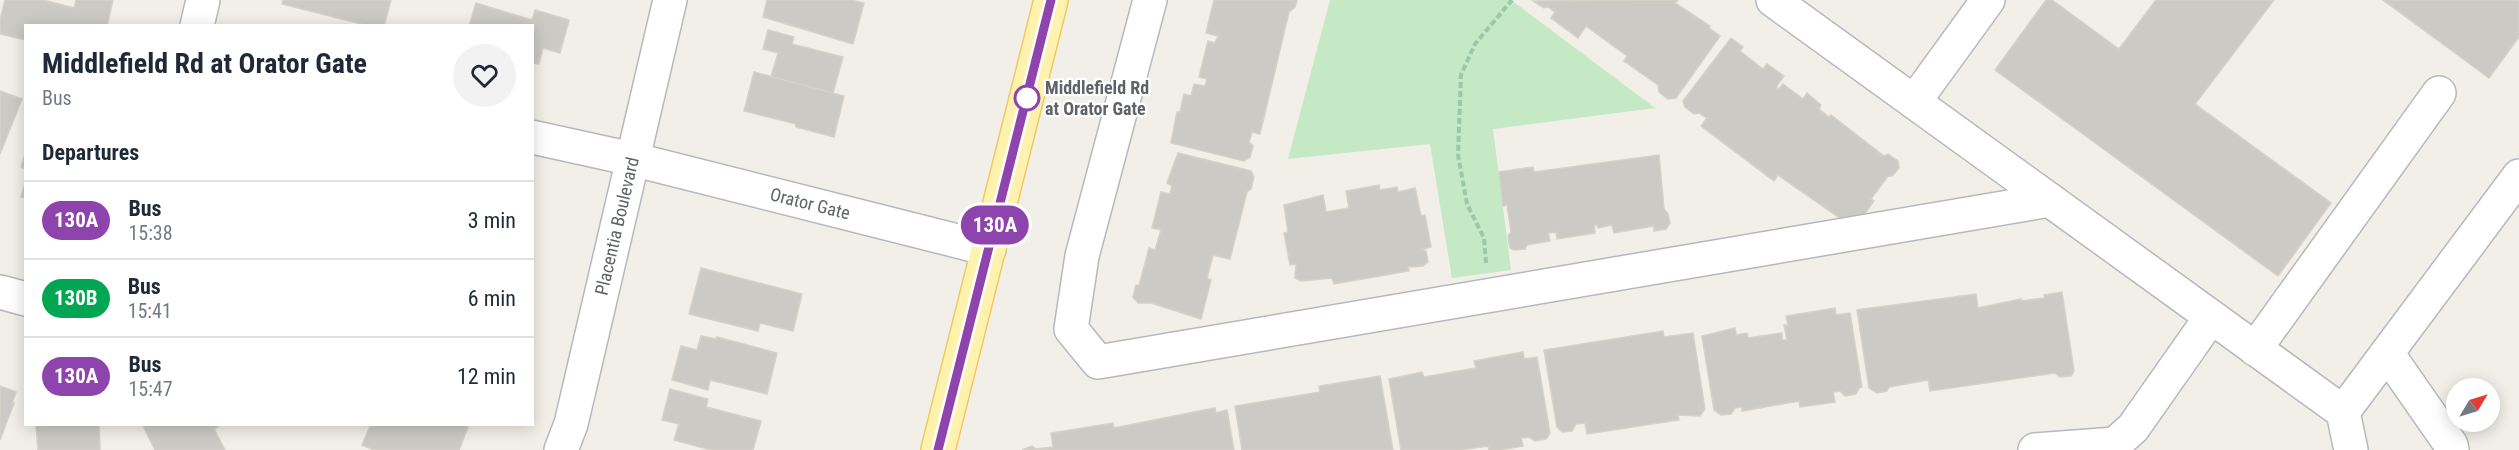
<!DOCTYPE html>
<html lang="en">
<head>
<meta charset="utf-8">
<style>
  :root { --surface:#fff; --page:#f2f2f3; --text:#1f2937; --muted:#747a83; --line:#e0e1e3 }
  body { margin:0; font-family:"Roboto Condensed",sans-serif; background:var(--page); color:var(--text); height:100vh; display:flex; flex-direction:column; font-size:22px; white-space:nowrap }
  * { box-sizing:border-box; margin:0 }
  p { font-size:20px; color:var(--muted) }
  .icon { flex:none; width:33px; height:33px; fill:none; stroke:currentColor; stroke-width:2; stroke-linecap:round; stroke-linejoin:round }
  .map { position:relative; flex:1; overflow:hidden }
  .sheet { position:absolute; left:24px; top:24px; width:510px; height:402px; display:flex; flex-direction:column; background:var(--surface); border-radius:0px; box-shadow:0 3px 15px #0003 }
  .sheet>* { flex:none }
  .badge { padding:0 12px; border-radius:20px; font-size:21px; line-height:39px }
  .needle { width:39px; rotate:52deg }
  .buttons { position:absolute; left:2446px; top:378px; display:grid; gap:12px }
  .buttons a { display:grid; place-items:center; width:54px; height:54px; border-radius:50%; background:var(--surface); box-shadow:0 3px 15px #0003; font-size:30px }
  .map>.badge { position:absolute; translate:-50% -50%; box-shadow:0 0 0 3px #fff }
  h2 { padding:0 18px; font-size:22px; line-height:54px }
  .round { display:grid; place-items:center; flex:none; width:63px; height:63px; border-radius:32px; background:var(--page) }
  .summary { display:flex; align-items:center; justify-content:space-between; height:102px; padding:0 18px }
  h1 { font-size:28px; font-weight:700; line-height:45px }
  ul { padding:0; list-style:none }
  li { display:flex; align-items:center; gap:18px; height:78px; padding:0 18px; border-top:2px solid var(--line) }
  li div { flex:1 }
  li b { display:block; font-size:22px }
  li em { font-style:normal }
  li .badge { min-width:66px; font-weight:700; text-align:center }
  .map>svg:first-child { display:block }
  .green { fill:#c5e8c5 }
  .building { fill:#cccac5; stroke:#d6d1c6; stroke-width:1.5 }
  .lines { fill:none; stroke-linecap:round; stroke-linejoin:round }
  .minor-casing { stroke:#b5b8bc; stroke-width:36 }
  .major-casing { stroke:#f2c960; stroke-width:36 }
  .path { stroke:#9cc7a9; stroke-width:4; stroke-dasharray:6 3; stroke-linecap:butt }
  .minor { stroke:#fff; stroke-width:33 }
  .major { stroke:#fff2af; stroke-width:33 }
  .line-casing { stroke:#fff; stroke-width:14 }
  .line { stroke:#8e44ad; stroke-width:9 }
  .stop-dot { fill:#fff; stroke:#8e44ad; stroke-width:3 }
  .labels { text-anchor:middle; stroke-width:4.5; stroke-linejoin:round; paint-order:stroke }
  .stop-label { font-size:18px; font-weight:bold; fill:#5f6368; stroke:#fff; text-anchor:start }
  .street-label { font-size:18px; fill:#5f6368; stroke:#fff }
</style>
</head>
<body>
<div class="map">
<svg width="2519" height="450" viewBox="0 0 2519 450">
  <rect width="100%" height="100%" fill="#f1efe8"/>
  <path class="green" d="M1330,0h181l144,108 -162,21 18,141 -59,8 -22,-134 -142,15z"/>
  <g class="building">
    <path d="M5,0h38l31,8 2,-8h37l-6,26h-81v14l-26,-6v-14z"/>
    <path d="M283,0h108l-7,26h-15l-55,-14 -32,-8z"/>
    <path d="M767,0h84l13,3 -11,41 -90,-27z"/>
    <path d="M1214,0h83l-2,7 -6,5 -29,122 -8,-2 -3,10 4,4 -3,11 -6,4 -73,-18 6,-31h3l4,-18 7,2 3,-12 11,2 2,-7 -8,-2 9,-36 7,2 3,-7 -12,-3z"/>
    <path d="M1678,0l-3,3 35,23 -1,2 11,8 -44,62 -8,1 -9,-7 -1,-7 -34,-24 3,-5 -41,-30 -8,12 -27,-20 4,-6 -7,-5 -4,1 -11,-7z"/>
    <path d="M2046,0h6l67,49 37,-49h118l-79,104 136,99 -53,73 -283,-206z"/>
    <path d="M2383,0h136v37l-30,41z"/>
    <path d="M476,3l56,17 3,-10 34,10 -9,33 -17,-5 -4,16 -7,-1v-37h-63z"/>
    <path d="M768,30l26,7 -2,7 51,13 -10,36 -62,-16 7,-24 -15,-4z"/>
    <path d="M1731,38l12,9 -3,4 23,18 4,-5 17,12 -8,11 3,2 4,-5 20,15 4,-6 14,12 -2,4 10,8 2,-2 53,41 4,-2 10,7 1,7 -7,8h-4l-17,23 3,2 -20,27 -76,-53 -4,6 -73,-55 6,-8 -8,-5 -5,1 -9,-7 -2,-6z"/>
    <path d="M754,72l90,24 -10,41 -38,-10v-3l-52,-13z"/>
    <path d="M0,91l22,8 -22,55z"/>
    <path d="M26,151v18l-5,-2z"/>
    <path d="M1178,153l73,18 3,6 -3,12 -4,3 -17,67 -17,-4 -6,23 4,2 -10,39 -50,-16h-13l-5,-6 3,-12 3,1 10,-38 6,2 6,-20 -9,-2 9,-36 9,2 2,-8 -5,-3z"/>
    <path d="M1659,155l5,54 4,5 2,9 -4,6 -12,2v-5l-40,7 -2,-8 -14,3 -1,-3h-3l1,8 -38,6 -1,-7 -8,1 2,8 -23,4 -2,4 -11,1 -4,-2 -2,-12 3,-4 -4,-27 -4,1 -4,-34 34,-5 1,5z"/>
    <path d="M26,180v18l-5,-1z"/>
    <path d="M1379,185l1,5 17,-3 1,5 17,-4 6,28 4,-1 6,32 -8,2 3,2 2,11 -5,4 -15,1 1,4 -75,13 -2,-6 -31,3 -6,-3 1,-14 -6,1 -6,-32 4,-1 -4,-27 39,-10 3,17 23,-4 -3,-17z"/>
    <path d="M701,268l101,26 -9,37 -33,-8 -2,8 -69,-17z"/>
    <path d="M2062,292l12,79 -3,5 -11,1 -5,-4 -125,18 -2,-11 -39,7 -2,4 -10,2 -8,-5 -12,-78 119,-16 2,14 43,-9v2l24,-3 -1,-3z"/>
    <path d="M1835,308l1,7 14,-2 12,74 -3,1 -3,6 -11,2 -5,-5 -7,1 2,10 -35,5 -1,-6 -57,10v-4l-7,1 -4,6 -10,1 -7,-5 -12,-74 33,-8 1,7 11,-2 1,5 34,-5v7h5l-3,-15h4l-2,-9z"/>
    <path d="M1663,331l1,6 29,-4 12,76 -5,7 -22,-1 1,5 -92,14 -2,-11 -9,1 -4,7 -10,1 -5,-5 -13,-77z"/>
    <path d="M701,336l15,3 1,-2 60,16 -10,41 -57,-14 -2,10 -36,-10 9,-34 16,4z"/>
    <path d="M1523,352l1,7 13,-2 13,76 -4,6 -11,2 -6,-4 -8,1 2,8 -22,4h-12l-1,-4 -28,4h-59l-12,-71 33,-7 2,5 52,-9 -2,-7z"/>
    <path d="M1380,376l13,74h-151l-7,-44 85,-14 -1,-6z"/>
    <path d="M0,386l16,6 -4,11h2l-14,37z"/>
    <path d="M670,389l38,10 -2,8 55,14 -8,29h-42l-37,-10 5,-16 -17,-4z"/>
    <path d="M1215,408l1,5 11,-3 7,40h-212l10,-4 4,3 17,-2 -2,-14 62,-10 1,5z"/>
    <path d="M36,424h63l1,26h-62z"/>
    <path d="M142,424h74l2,3 -4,2 11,21h-70z"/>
    <path d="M371,424h91l6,3 -9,23h-85l-12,-5z"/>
  </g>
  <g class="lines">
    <defs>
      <g id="minor">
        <path d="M1150,0l-68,256 -11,73 27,33 952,-162"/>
        <path d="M1773,0l570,412 8,38"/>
        <path d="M197,26l6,-26"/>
        <path d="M1914,102l74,-102"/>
        <path id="s1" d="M532,137l100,22 357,90"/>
        <path d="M0,292l26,7"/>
        <path d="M2255,349l184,-256"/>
        <path d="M2387,353l64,92 1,5"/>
        <path d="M2343,412l176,-236"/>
        <path id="s2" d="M561,450l10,-26 99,-424"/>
        <path d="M2035,450l80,-6 18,-16 78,-111"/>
      </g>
      <path id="major" d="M938,450l113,-450"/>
    </defs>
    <use href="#minor" class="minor-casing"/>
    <use href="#major" class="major-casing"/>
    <path class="path" d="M1486,263l-2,-25 -17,-34 -9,-49 3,-80 14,-31 37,-44"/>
    <use href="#minor" class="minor"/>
    <use href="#major" class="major"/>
  </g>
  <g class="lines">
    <defs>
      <path id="line" d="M938,450l113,-450"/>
    </defs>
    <use href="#line" class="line-casing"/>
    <use href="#line" class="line"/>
  </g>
  <circle class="stop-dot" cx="1027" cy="98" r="12"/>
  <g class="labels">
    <g class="stop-label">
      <text x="1045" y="94">Middlefield Rd<tspan x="1045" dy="21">at Orator Gate</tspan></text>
    </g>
    <g class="street-label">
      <text dy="6" stroke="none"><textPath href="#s1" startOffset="286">Orator Gate</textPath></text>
      <text dy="6" stroke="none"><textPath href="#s2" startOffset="231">Placentia Boulevard</textPath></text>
    </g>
  </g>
</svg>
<div class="buttons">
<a><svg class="needle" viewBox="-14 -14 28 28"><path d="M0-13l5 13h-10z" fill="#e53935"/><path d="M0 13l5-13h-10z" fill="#747a83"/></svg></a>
</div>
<b class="badge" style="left:995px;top:225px;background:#8e44ad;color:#fff">130A</b>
<section class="sheet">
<div class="summary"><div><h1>Middlefield Rd at Orator Gate</h1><p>Bus</p></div><a class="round"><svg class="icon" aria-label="heart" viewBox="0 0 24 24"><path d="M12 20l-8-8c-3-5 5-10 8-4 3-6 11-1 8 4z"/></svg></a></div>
<h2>Departures</h2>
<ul>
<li><span class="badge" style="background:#8e44ad;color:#fff">130A</span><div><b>Bus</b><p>15:38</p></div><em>3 min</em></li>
<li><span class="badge" style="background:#00a651;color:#fff">130B</span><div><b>Bus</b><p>15:41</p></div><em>6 min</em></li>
<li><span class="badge" style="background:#8e44ad;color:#fff">130A</span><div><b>Bus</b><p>15:47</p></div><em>12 min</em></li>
</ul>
</section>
</div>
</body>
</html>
